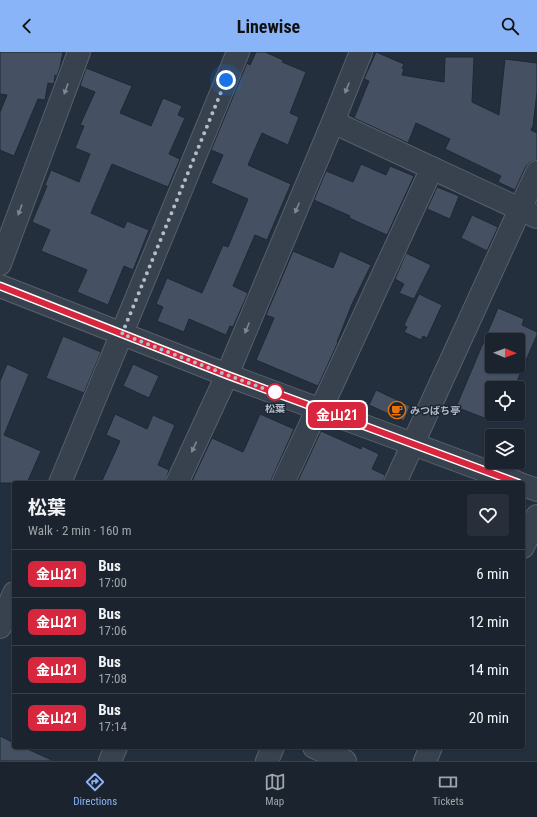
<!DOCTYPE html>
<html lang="en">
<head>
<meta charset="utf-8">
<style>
  :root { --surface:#1b232e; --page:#282f3a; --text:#f1f3f6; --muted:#a0a4aa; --line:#39404a; --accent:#8ab4f8 }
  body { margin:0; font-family:"Roboto Condensed","Noto Sans JP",sans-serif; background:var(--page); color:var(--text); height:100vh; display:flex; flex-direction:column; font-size:15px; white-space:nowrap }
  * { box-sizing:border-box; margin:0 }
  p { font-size:13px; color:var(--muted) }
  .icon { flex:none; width:22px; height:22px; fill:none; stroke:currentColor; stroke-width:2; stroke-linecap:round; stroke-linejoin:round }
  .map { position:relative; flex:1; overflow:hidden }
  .details { position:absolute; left:12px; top:429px; width:513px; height:268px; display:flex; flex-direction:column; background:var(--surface); border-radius:4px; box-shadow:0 1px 3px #0004,0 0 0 1px var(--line) }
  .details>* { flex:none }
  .badge { padding:0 8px; border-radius:6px; font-size:14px; line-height:26px }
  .needle { width:26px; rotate:91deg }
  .buttons { position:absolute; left:485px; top:281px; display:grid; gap:8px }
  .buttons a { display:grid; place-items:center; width:40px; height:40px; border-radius:4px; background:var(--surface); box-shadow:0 1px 3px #0004,0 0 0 1px var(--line); font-size:20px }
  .you { position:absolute; width:20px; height:20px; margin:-10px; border:3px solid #fff; border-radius:50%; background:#1a73e8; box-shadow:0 0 0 6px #1a73e833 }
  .map>.badge { position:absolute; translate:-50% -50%; box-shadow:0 0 0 2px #fff }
  .round { display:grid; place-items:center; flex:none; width:42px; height:42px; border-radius:4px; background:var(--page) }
  .headline { display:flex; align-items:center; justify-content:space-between; height:68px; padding:0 16px }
  h1 { font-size:19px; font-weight:700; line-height:30px }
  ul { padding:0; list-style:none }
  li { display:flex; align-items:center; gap:12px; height:48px; padding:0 16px; border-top:1px solid var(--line) }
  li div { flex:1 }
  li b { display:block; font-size:15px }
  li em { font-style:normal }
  li .badge { min-width:44px; font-weight:700; text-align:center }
  header { display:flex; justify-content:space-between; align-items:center; height:52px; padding:0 16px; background:var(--accent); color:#111; font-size:18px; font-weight:700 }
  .tab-bar { display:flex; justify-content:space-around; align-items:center; height:56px; border-top:1px solid var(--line); background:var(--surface); font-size:11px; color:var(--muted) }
  .tab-bar a { display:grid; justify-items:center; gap:2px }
  .tab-bar .active { color:var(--accent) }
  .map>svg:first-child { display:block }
  .building { fill:#455162; stroke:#1f2835; fill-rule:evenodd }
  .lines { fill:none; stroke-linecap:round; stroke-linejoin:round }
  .minor-casing { stroke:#565f6c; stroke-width:24 }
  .minor { stroke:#38414e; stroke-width:22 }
  .oneway { fill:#7c8592 }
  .line-casing { stroke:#fff; stroke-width:9 }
  .line { stroke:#d7263d; stroke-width:6 }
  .walk { stroke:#b4bcc9; stroke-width:4; stroke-dasharray:0 7.2 }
  .stop-dot { fill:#fff; stroke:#d7263d; stroke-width:2 }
  .labels { text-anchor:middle; stroke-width:3; stroke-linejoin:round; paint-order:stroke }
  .stop-label { font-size:10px; font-weight:bold; fill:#b4bcc9; stroke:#1d2633 }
  .poi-label { font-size:10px; font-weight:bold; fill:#b4bcc9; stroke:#1d2633; text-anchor:start }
</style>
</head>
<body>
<header><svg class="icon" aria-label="back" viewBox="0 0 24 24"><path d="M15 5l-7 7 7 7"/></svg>Linewise<svg class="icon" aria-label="search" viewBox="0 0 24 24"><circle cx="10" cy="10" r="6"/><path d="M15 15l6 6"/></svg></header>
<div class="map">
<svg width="537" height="709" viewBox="0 0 537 709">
  <rect width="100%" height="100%" fill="#242f3e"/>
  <g class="building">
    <path d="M0,0h63l-3,15 -3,9 -2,-1 -1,9 -6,-1 -3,17 -7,-1 -24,57 -14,-6v-38l7,-17 -7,-1z"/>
    <path d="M256,0h9l18,8 -1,2 24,10 -16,41 9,4 -11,28 -26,-12 -14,32 43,19 -24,56 -12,-5 -22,51 15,7 -15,34 -3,-1 -4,9 -37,-16 -5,13 -27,-11 6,-14 -7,-3 11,-26 35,15 21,-48 5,2 20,-48 -37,-16 12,-28 -12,-5 36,-87 3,2z"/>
    <path d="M376,0l28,12 -2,4 2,1 -2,6 42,7 1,-25h29l-2,45 27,13 6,-56 32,4v29l-4,34 -2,4 6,3v27l-7,2 -4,4 -11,24 -17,-8 3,-6 -56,-27 5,-10 -34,-16 -8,20 -54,-25 15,-37 -5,-2z"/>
    <path d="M86,16l46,18 -12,27 31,13 12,-28 19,8 -4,9 7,3 -16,36 11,5 -12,28 -56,-23 -21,49 33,15 3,-7 22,9 -16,40 -9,-4 -16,39 -31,-13 10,-22 -46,-19 9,-21 -18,-8 15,-36 -2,-1 6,-15 28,12 11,-28 -15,-6 9,-22 -4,-1 15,-33 -15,-6z"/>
    <path d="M361,112l25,11 4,-9 24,10 -27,59 -38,-17 1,-2 -36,-16 12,-29 27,11z"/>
    <path d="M437,135l22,9 -9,23 -23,-10z"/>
    <path d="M472,163l26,12 -11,24 -26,-13z"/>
    <path d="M293,199l40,17 7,-17 31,14 -19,39 -15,38h1l-20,44 -62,-26 18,-42 -8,-3z"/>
    <path d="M406,201l25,12 -17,34 -15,-6 5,-9 -9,-5z"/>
    <path d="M419,242l23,11 -15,33 -4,-2 -2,4 -17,-8 3,-5 -3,-2z"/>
    <path d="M498,256l26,11 -2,6 15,7v3l-23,53h-22v33l-36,-14zM492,288h26v26h-26z"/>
    <path d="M63,284l38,16 -17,41 -38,-15z"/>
    <path d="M7,312l22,10 -25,61 37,16 -14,32h-27v-102z"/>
    <path d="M133,312l26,12 -10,22 -26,-12z"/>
    <path d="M376,338l34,16 -6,15 -35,-16z"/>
    <path d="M115,362l32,15 6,-14 22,10 -17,40 11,5 -4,13h-64l19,-42 -14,-6z"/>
    <path d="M260,362l34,15 -22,49 -1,5h-80l21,-45 31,14z"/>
    <path d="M321,379l40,18 1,-3 17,8 -7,15 13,6 -2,8h-86z"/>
    <path d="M0,684l14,7v4h9l31,14h-54z"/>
  </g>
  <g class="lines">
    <defs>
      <g id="minor">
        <path d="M333,70l204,95"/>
        <path d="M0,212l79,-212"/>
        <path d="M0,234l227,89 291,108"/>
        <path d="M321,357l111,-241"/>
        <path d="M60,431l178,-431"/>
        <path d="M177,431l50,-108 106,-253 28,-70"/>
        <path d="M283,431l35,-75"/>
        <path d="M395,431l142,-311"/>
        <path d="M523,433l14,5"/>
        <path d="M523,495l14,-31"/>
        <path d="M0,575l14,-34"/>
        <path d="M314,695l31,14"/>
        <path d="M110,709l6,-14"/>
        <path d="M267,709l6,-14"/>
        <path d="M425,709l6,-14"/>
      </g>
    </defs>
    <use href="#minor" class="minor-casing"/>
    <use href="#minor" class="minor"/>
  </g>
  <defs><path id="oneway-solid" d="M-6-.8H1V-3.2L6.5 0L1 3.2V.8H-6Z"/></defs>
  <g class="oneway">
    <use href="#oneway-solid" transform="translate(347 36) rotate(112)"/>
    <use href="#oneway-solid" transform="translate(66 37) rotate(110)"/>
    <use href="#oneway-solid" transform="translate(297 156) rotate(113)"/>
    <use href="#oneway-solid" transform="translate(20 158) rotate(110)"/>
    <use href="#oneway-solid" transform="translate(247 276) rotate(113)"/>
    <use href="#oneway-solid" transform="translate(194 395) rotate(115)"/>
  </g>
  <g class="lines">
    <defs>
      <path id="line" d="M0,234l227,89 291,108"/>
    </defs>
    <use href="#line" class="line-casing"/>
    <use href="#line" class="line"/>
    <path class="walk" d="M226,28l-104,254 105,41 52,19 -4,-2"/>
  </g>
  <defs>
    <symbol id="cafe-ring" viewBox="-11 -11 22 22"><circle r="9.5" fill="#1d2633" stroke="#e8710a" stroke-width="1.5"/><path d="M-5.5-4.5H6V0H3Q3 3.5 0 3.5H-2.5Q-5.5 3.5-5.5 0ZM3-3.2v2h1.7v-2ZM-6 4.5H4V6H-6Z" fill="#e8710a"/></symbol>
  </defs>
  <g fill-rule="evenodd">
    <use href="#cafe-ring" x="387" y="348" width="20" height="20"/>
  </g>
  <circle class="stop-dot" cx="275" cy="340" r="8"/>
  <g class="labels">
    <g class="stop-label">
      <text x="275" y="360">松葉</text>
    </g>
    <g class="poi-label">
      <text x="410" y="362">みつばち亭</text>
    </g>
  </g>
</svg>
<div class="buttons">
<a><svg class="needle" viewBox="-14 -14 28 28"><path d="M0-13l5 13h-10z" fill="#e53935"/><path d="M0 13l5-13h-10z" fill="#a0a4aa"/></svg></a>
<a><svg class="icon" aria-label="locate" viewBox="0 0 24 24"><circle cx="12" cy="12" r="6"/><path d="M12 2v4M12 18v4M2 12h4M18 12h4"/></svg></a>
<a><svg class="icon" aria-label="layers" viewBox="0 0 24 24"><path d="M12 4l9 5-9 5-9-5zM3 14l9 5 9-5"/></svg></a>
</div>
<div class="you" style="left:226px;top:28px"></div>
<b class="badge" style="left:337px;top:363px;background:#d7263d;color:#fff">金山21</b>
<section class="details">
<div class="headline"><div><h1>松葉</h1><p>Walk · 2 min · 160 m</p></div><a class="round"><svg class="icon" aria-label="heart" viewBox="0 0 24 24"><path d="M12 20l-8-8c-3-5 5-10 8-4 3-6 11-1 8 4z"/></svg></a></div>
<ul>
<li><span class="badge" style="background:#d7263d;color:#fff">金山21</span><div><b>Bus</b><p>17:00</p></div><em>6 min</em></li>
<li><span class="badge" style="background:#d7263d;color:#fff">金山21</span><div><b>Bus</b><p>17:06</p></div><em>12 min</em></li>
<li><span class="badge" style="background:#d7263d;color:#fff">金山21</span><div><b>Bus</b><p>17:08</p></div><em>14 min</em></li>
<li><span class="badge" style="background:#d7263d;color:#fff">金山21</span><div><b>Bus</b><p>17:14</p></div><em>20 min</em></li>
</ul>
</section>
</div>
<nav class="tab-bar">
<a class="active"><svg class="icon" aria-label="directions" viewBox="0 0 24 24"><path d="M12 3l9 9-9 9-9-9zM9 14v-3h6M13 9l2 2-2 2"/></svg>Directions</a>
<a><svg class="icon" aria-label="map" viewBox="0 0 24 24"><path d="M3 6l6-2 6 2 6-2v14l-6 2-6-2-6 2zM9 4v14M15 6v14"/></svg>Map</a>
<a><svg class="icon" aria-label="tickets" viewBox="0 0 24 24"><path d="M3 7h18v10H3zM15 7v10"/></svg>Tickets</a>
</nav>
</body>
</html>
